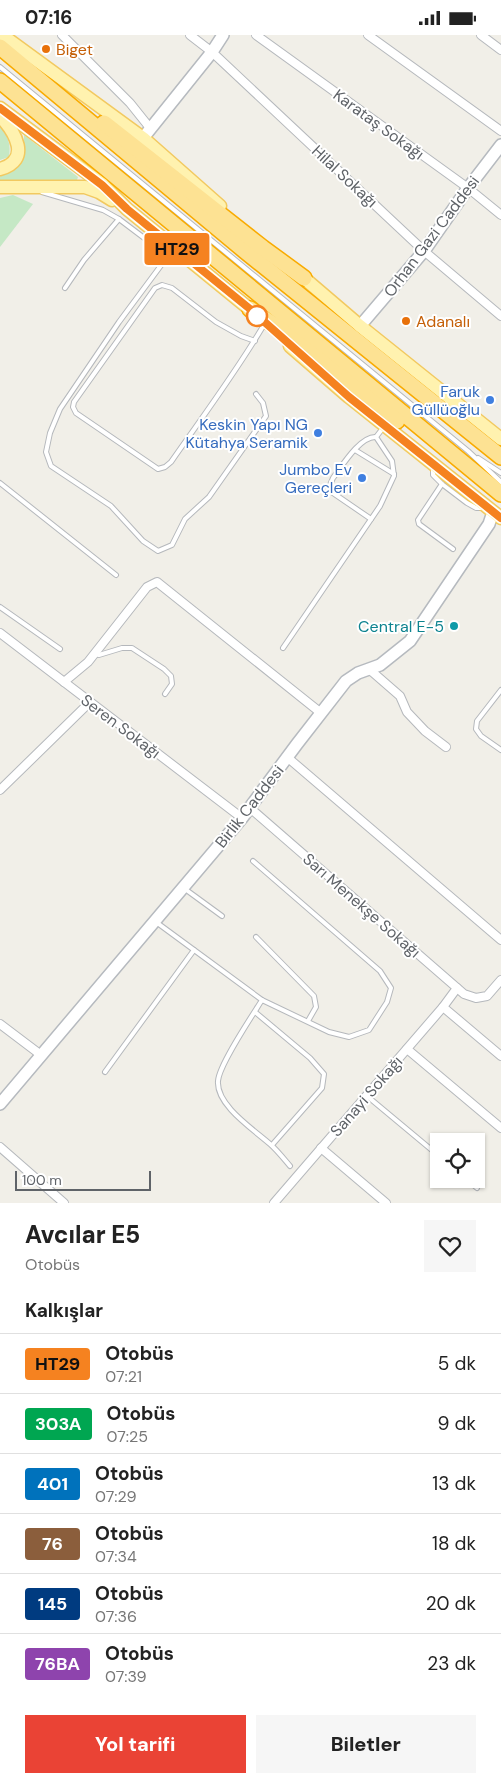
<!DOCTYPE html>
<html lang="tr">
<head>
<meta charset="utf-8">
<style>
  :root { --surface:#fff; --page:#f6f6f6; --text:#222; --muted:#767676; --line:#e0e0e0; --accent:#ea4335 }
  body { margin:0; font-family:"DM Sans",sans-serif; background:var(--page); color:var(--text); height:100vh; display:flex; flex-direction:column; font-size:19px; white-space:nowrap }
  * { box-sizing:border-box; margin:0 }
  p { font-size:16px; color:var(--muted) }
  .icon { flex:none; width:28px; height:28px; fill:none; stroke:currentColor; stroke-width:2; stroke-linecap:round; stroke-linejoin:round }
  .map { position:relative; height:1168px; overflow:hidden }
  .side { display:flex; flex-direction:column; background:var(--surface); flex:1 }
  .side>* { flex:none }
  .badge { padding:0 10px; border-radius:4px; font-size:18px; line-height:32px }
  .fabs { position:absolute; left:430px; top:1098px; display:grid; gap:10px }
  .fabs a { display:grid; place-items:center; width:55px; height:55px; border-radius:0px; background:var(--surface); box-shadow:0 1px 4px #0004; font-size:25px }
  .scale { position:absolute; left:15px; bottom:12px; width:136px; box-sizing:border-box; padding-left:5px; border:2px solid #5f6368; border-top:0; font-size:14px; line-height:18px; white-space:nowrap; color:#5f6368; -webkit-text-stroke:4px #fff; paint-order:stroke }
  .map>.badge { position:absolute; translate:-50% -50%; box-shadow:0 0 0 2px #fff }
  h2 { padding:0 25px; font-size:19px; line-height:45px }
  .round { display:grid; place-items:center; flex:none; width:52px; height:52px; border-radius:0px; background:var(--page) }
  .overview { display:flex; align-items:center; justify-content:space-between; height:85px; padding:0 25px }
  h1 { font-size:24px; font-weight:800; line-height:38px }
  .primary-button { display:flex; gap:10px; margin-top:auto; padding:10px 25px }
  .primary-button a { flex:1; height:58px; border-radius:0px; background:var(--accent); color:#fff; font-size:20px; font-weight:800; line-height:58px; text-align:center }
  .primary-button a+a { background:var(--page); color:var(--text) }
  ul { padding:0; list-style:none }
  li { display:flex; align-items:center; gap:15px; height:60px; padding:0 25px; border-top:1px solid var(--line) }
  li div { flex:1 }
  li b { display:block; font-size:19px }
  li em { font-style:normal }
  li .badge { min-width:55px; font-weight:700; text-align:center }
  .status { display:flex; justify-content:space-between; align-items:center; height:35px; padding:0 25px; background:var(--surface); direction:ltr }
  .status svg { height:14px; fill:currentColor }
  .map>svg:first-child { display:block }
  .green { fill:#c5e8c5 }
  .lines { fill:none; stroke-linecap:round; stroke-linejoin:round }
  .lane-casing { stroke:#b5b8bc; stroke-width:6 }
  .street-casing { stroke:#b5b8bc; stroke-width:10 }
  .secondary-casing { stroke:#b6babf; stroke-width:14 }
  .primary-casing { stroke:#f2c960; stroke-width:15 }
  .highway-casing { stroke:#f9ab00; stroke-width:18 }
  .lane { stroke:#fff; stroke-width:4 }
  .street { stroke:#fff; stroke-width:8 }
  .secondary { stroke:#fff; stroke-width:11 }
  .primary { stroke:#fff2af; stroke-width:12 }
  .highway { stroke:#fde293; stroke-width:15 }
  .line-casing { stroke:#fff; stroke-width:11 }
  .line { stroke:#f58220; stroke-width:8 }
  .food-dot { fill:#e8710a; stroke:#fff; stroke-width:2 }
  .stop-dot { fill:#fff; stroke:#f58220; stroke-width:2.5 }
  .shop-dot { fill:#3f7fe0; stroke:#fff; stroke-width:2 }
  .culture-dot { fill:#0f9aa8; stroke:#fff; stroke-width:2 }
  .labels { text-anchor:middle; stroke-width:4; stroke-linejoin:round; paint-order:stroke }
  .food-label { font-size:16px; fill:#c56008; stroke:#fff; text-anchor:start }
  .street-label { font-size:16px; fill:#5f6368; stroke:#fff }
  .shop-label { font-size:16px; fill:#366cbe; stroke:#fff; text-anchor:end }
  .culture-label { font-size:16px; fill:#0d838f; stroke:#fff; text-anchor:end }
</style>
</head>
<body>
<div class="status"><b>07:16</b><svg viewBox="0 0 49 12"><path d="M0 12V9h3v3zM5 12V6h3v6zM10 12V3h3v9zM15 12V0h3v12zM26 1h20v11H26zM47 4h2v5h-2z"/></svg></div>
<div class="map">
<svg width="501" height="1168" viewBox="0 0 501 1168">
  <rect width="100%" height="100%" fill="#f1efe8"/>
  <g class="green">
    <path d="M0,91c8,10 11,18 9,31l-9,3z"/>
    <path d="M24,100l54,42 -1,3 -77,1v-9l24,-22z"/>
    <path d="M13,160l20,9 -33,43v-49z"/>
  </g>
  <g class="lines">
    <defs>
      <g id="lane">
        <path d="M0,32l468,384 33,31"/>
        <path d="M42,157l61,18 16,9 49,37 18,7"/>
        <path d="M168,221l-49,66 -59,87 -10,24 -4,19 5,14 60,40 32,35 15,10 14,-6 13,-26 24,-22 57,-81 -3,-13 -7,-9"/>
        <path d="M65,253l19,-28 35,-41"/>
        <path d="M255,306l-14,-5 -25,-14 -44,-34 -10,-3 -7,3 -81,114 -1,5 3,6 82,56 7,-2 6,-5c32,-46 66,-91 94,-139"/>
        <path d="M355,415l39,24"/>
        <path d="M478,423l23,15"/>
        <path d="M433,434v6l9,9 25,19 9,5h8"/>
        <path d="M0,448l116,92"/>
        <path d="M442,449l-24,36 1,4 34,25"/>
        <path d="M371,484l-38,-26 -3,-8 3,-7c9,-12 27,-42 43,-41"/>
        <path d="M0,572l60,42"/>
        <path d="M283,613l97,-142 14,-30 -2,-15 -16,-24 7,-9"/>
        <path d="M96,619l3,1 23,-7h10l32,21 7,7 1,8 -7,10"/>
        <path d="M501,655l-24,31 -1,8 5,7 20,14"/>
        <path d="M185,854l37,27"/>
        <path d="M156,887l106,78 67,32 20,5 20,-7 18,-28 4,-14 -11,-17 -127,-110"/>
        <path d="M256,902l58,59 2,11 -8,14"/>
        <path d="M262,965c-10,16 -43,65 -44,81 -2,24 35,48 52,63 7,6 14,15 20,22"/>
        <path d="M255,977l55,46 14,16 -2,14 -50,57"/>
        <path d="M105,1037l89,-122"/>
        <path d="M367,1061l72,60"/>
        <path d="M466,1144l11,9"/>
      </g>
      <g id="street">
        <path d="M62,0l68,68 20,25"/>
        <path d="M190,0l22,17 212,199 77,65"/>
        <path d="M256,0l212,153 33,27"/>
        <path d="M368,0l133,96"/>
        <path d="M481,0l20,15"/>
        <path d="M0,598l242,185"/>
        <path d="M369,634l31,27 7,16 18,19 21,16"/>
        <path d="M64,647l24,-20 59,-75 10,-5 164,131"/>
        <path d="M287,722l214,183"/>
        <path d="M0,755l90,-88"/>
        <path d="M250,773l214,186 12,4 11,-2 14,-16"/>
        <path d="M443,972l58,49"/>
        <path d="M0,989l41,31"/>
        <path d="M407,1014l94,79"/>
        <path d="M0,1112l64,56"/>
        <path d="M321,1113l65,55"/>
        <path d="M274,1168l169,-196 14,-19"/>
      </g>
      <g id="secondary">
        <path d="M143,103l69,-86 11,-17"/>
        <path d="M360,291l64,-75 44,-63 33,-43"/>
        <path d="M0,1069l242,-286 55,-74 49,-63 12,-8 22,-8 30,-24 79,-117 4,-12"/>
      </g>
      <g id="primary">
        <path d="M2,0l141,103 77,68"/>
        <path d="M0,73l102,76 25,25 130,106"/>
        <path d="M0,81c15,16 32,44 0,53"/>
        <path d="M0,152h85l14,5 13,8"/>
        <path d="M298,238l62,53 141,113"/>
        <path d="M290,311l59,51 152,121"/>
      </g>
      <g id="highway">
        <path d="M0,12l245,204 256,206"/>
        <path d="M0,46l501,413"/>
        <path d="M104,88l159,125 41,30"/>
        <path d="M250,274l24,16 123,96"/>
      </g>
    </defs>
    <use href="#lane" class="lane-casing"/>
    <use href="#street" class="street-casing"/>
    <use href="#secondary" class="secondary-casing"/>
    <use href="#primary" class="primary-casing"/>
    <use href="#highway" class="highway-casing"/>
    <use href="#lane" class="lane"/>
    <use href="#street" class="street"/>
    <use href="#secondary" class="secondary"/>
    <use href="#primary" class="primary"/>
    <use href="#highway" class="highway"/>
  </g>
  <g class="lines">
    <defs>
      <path id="line" d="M0,73l102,77 25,24 123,100 99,88 152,121"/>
    </defs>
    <use href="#line" class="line-casing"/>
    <use href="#line" class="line"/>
  </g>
  <g class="food-dot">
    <circle cx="46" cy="14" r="5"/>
    <circle cx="406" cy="286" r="5"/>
  </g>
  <circle class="stop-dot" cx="257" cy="281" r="10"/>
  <g class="shop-dot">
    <circle cx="490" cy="365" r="5"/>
    <circle cx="318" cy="398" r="5"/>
    <circle cx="362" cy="443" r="5"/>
  </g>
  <circle class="culture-dot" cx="454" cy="591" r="5"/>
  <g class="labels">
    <g class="food-label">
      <text x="56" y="20">Biget</text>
      <text x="416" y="292">Adanalı</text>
    </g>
    <g class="street-label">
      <text transform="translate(379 89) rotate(36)" y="6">Karataş Sokağı</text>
      <text transform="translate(345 141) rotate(43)" y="6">Hilal Sokağı</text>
      <text transform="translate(431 201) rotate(-53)" y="6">Orhan Gazi Caddesi</text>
      <text transform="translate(121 691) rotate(37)" y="6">Seren Sokağı</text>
      <text transform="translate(249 771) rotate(-52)" y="6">Birlik Caddesi</text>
      <text transform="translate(362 870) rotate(41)" y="6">Sarı Menekşe Sokağı</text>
      <text transform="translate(366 1061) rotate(-49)" y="6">Sanayi Sokağı</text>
    </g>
    <g class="shop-label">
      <text x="480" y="362">Faruk<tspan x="480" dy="18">Güllüoğlu</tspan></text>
      <text x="308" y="395">Keskin Yapı NG<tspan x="308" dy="18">Kütahya Seramik</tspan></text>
      <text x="352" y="440">Jumbo Ev<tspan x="352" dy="18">Gereçleri</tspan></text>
    </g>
    <g class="culture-label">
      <text x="444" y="597">Central E-5</text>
    </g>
  </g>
</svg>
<div class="fabs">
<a><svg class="icon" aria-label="locate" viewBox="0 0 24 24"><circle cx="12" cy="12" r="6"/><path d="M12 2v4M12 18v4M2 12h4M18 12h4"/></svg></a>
</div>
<div class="scale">100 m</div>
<b class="badge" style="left:177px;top:214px;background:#f58220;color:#111">HT29</b>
</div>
<section class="side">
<div class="overview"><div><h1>Avcılar E5</h1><p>Otobüs</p></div><a class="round"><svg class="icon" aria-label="heart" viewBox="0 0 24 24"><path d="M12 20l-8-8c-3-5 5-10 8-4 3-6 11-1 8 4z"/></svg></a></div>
<h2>Kalkışlar</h2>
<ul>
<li><span class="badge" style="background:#f58220;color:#111">HT29</span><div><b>Otobüs</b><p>07:21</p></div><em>5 dk</em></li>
<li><span class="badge" style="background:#00a651;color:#fff">303A</span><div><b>Otobüs</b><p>07:25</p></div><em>9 dk</em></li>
<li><span class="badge" style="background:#0072bc;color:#fff">401</span><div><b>Otobüs</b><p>07:29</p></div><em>13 dk</em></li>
<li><span class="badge" style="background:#8b5e3c;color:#fff">76</span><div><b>Otobüs</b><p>07:34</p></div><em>18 dk</em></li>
<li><span class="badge" style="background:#003b80;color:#fff">145</span><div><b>Otobüs</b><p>07:36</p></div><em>20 dk</em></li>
<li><span class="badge" style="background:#8e44ad;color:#fff">76BA</span><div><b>Otobüs</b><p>07:39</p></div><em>23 dk</em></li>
</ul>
<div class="primary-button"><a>Yol tarifi</a><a>Biletler</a></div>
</section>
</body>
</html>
